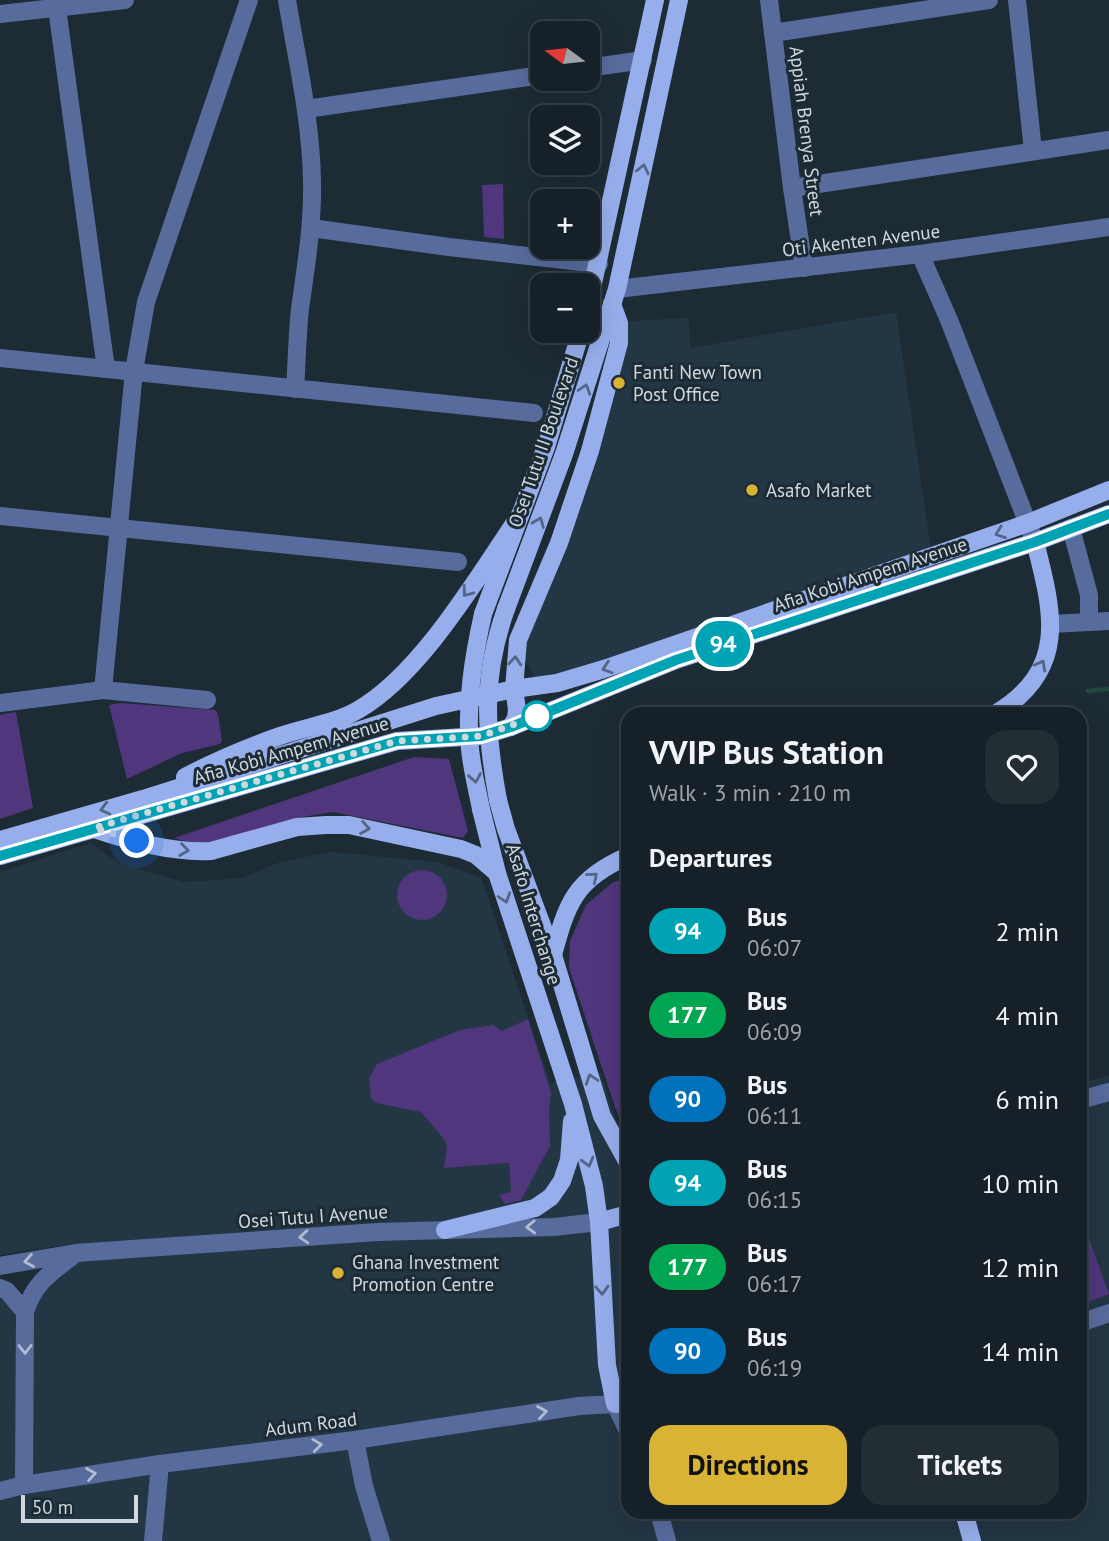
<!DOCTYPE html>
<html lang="en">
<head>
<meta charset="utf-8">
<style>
  :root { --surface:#162028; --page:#232d34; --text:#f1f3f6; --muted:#9ea3a8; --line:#353e45; --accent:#d9b334 }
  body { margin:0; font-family:"PT Sans",sans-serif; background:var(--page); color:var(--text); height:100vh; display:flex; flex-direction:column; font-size:26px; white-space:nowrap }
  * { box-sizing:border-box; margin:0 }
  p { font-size:23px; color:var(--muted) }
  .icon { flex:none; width:38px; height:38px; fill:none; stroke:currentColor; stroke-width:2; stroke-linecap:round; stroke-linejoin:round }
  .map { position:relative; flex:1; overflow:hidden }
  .sheet { position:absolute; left:621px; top:707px; width:466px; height:812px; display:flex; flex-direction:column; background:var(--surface); border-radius:21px; box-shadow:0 7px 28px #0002,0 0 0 2px var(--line) }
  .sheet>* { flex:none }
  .badge { padding:0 14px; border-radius:23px; font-size:24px; line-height:46px }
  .needle { width:46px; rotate:285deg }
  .controls { position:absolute; left:530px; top:21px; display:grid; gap:14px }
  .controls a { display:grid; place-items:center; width:70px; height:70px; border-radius:14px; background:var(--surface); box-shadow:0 7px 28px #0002,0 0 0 2px var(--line); font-size:35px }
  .scale { position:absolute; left:21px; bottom:18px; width:117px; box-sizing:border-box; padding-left:7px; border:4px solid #cfd8de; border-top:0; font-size:19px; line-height:24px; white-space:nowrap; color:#cfd8de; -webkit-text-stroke:5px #1d2b35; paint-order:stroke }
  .you { position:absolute; width:35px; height:35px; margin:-18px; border:5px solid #fff; border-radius:50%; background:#1a73e8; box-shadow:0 0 0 10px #1a73e833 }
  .map>.badge { position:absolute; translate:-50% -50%; box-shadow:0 0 0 4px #fff }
  h2 { padding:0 28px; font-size:26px; line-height:63px }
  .round { display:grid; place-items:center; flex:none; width:74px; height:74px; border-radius:21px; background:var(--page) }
  .summary { display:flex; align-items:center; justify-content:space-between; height:119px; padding:0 28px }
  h1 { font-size:33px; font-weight:600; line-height:52px }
  .button { display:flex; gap:14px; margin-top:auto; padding:14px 28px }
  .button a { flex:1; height:80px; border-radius:21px; background:var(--accent); color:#111; font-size:28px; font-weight:600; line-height:80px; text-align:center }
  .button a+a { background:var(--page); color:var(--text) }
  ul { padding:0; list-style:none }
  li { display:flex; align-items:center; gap:21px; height:84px; padding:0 28px }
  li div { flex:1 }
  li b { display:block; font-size:26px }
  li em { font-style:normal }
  li .badge { min-width:77px; font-weight:700; text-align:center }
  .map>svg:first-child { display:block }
  .built { fill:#233644 }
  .green { fill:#50367d }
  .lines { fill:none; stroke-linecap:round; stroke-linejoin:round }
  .stream { stroke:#1e4840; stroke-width:4.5 }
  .minor { stroke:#586b9d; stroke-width:18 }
  .major { stroke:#97aeec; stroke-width:18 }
  .major-bridge { stroke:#97aeec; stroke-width:18 }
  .oneway { stroke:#546687 }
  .oneway2 { stroke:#b1bdce }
  .line-casing { stroke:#fff; stroke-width:16 }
  .line { stroke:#00a3b4; stroke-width:10 }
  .walk { stroke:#cfd8de; stroke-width:7; stroke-dasharray:0 12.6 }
  .poi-dot { fill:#d9b334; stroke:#1d2b35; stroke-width:2.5 }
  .stop-dot { fill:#fff; stroke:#00a3b4; stroke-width:3.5 }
  .labels { text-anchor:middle; stroke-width:6; stroke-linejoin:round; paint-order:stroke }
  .street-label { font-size:19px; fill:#cfd8de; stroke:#1d2b35 }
  .poi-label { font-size:19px; fill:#cfd8de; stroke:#1d2b35; text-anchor:start }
</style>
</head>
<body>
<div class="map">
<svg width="1109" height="1541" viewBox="0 0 1109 1541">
  <rect width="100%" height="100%" fill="#1d2b35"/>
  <g class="built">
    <path d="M896,312l35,237 -393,133 -17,-28 106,-333 62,-3 1,30z"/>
    <path d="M91,843l27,20 66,19 57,-4 42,-17 50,-9 104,10 44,15 69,206 51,-10 15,47 12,24v368h452v-429l29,-7v465h-1109v-241l13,9 38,-28 12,-4 -4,-31 -59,9v-383z"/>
  </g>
  <g class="green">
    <path d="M503,184l1,55 -20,-2 -2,-52z"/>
    <path d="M120,703l95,7 3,4 4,27 -2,3 -38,9 -55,26 -18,-74z"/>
    <path d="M16,712l17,96 -33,11v-104z"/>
    <path d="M414,757l35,2 19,72 -5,7 -130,-26 -31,5 -78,24 -28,3 -22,-6z"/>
    <circle cx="422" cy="895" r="25"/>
    <path d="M628,876v263l-13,-32 -46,-139 1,-27 16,-36 26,-22z"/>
    <path d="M528,1019l23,74 -2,17 1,36 -29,54 -16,4 -6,-9 12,-3 -2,-29 -65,5 3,-21 -3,-8 -23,-27 -45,-9 -5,-5 -2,-20 8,-14 83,-34 33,-5 9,6z"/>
    <path d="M1080,1214l29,80 -29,11z"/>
  </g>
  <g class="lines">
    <path class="stream" d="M1088,691l21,-2"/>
    <g class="minor">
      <path d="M287,0c10,60 24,120 25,181 1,43 -6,85 -12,128 -3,26 -3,53 -5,80"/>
      <path d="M769,0l23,188 12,80"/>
      <path d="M1017,0l16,151"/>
      <path d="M57,8l49,361"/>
      <path d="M0,14l125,-14"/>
      <path d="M773,33l216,-33"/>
      <path d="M588,68l55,-8"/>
      <path d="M306,109l236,-34"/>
      <path d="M792,188l317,-48"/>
      <path d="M311,228l138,19 150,17"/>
      <path d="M920,254l29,66 84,217"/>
      <path d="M617,289l303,-35 189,-27"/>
      <path d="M0,358l534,55"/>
      <path d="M0,516l458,46"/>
      <path d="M1071,528l18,67v26"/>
      <path d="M1051,624l58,-3"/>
      <path d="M207,700l-104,-10 31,-319 12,-69 103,-302"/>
      <path d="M0,703l103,-13"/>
      <path d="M1080,1100l29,-8"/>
      <path d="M0,1266l76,-13 70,-5 232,-16 176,-5 45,-5"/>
      <path d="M0,1288l7,3 18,21"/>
      <path d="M1080,1323l29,-10"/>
      <path d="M355,1440l9,46 17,55"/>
      <path d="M24,1485l1,-173c10,-31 26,-39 50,-58"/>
      <path d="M0,1491l24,-6 136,-21 195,-24 224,-34 36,-2 13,27"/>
      <path d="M659,1512l8,29"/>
      <path d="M153,1541l7,-77"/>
    </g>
    <g class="major">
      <path d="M588,306l67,-306"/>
      <path d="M506,609l58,-155 53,-165 62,-289"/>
      <path d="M483,614l63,-167 35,-116"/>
      <path d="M995,714c74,-44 58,-102 40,-172"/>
      <path d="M511,727l5,-9 1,-9 -3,-20 4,-49 41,-97 31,-92 29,-108v-20l-7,-19"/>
      <path d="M185,777c30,-16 61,-29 92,-40 27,-10 57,-13 81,-27 64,-37 120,-134 162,-195"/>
      <path d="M498,800l8,29 47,126 49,161 26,47"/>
      <path d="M481,809l16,64 76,231 21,82 5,36 8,143 8,39 13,-1"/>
      <path d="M94,829c36,12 78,24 117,22l86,-24 29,-2h23l112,24 15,6 21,18"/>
      <path d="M0,840l143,-41 293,-93 78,-17 43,-6 47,-14 424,-146 81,-33"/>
      <path d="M0,856l397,-115 84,-5 30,-9 165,-67 359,-118 74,-28"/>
      <path d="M553,955c14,-52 22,-76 75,-99"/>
      <path d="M599,1222l29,-8"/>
      <path d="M445,1230l90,-22 16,-11 11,-16 7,-21 3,-39"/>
      <path d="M964,1512l8,29"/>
    </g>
    <g class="major-bridge">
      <path d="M498,800c-13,-70 -16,-124 8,-191"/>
      <path d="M481,809c-4,-20 -9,-40 -11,-60 -4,-46 3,-90 13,-135"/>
    </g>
  </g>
  <defs><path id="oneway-chevron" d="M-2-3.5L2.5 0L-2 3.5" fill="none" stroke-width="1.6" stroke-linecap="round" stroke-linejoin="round" transform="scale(1.75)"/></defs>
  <g class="oneway">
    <use href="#oneway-chevron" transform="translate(643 169) rotate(-77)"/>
    <use href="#oneway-chevron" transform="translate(585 389) rotate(-72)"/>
    <use href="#oneway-chevron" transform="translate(539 522) rotate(-68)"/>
    <use href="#oneway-chevron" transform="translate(1000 533) rotate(160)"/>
    <use href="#oneway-chevron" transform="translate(467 592) rotate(127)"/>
    <use href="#oneway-chevron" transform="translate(515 661) rotate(-86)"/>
    <use href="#oneway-chevron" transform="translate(1041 665) rotate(-62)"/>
    <use href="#oneway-chevron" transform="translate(607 668) rotate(162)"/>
    <use href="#oneway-chevron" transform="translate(475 778) rotate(80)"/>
    <use href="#oneway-chevron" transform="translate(105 809) rotate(165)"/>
    <use href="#oneway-chevron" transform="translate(365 828) rotate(10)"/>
    <use href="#oneway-chevron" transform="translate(184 850) rotate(8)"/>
    <use href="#oneway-chevron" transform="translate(593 877) rotate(-40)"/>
    <use href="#oneway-chevron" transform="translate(505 898) rotate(72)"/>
    <use href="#oneway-chevron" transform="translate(591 1079) rotate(-108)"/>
    <use href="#oneway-chevron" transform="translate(588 1162) rotate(75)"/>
    <use href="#oneway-chevron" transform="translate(602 1290) rotate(87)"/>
  </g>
  <g class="oneway2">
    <use href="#oneway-chevron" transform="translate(531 1227) rotate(178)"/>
    <use href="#oneway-chevron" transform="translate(304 1237) rotate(176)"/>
    <use href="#oneway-chevron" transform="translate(29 1261) rotate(170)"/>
    <use href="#oneway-chevron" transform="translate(25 1349) rotate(90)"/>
    <use href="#oneway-chevron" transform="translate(542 1412) rotate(-9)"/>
    <use href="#oneway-chevron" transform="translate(317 1445) rotate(-7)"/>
    <use href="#oneway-chevron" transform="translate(91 1474) rotate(-9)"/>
  </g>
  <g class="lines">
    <defs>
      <path id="line" d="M0,856l397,-115 84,-5 30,-9 165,-67 359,-118 74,-28"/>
    </defs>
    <use href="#line" class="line-casing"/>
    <use href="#line" class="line"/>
    <path class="walk" d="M137,841l-43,-13 303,-87 84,-5 56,-20"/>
  </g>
  <g class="poi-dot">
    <circle cx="619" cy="383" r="7"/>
    <circle cx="752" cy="490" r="7"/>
    <circle cx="338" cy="1273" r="7"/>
  </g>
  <circle class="stop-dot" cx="537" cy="716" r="14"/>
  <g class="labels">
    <g class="street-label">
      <text transform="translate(807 131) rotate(83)" y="7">Appiah Brenya Street</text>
      <text transform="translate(861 240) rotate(-7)" y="7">Oti Akenten Avenue</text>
      <text transform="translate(543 442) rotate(-71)" y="7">Osei Tutu II Boulevard</text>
      <text transform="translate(870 574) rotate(-18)" y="7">Afia Kobi Ampem Avenue</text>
      <text transform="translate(291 750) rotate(-16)" y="7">Afia Kobi Ampem Avenue</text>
      <text transform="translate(534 914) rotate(73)" y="7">Asafo Interchange</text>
      <text transform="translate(313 1216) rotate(-4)" y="7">Osei Tutu I Avenue</text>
      <text transform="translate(311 1424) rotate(-7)" y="7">Adum Road</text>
    </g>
    <g class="poi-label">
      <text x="633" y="379">Fanti New Town<tspan x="633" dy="22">Post Office</tspan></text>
      <text x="766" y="497">Asafo Market</text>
      <text x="352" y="1269">Ghana Investment<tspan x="352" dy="22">Promotion Centre</tspan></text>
    </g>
  </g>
</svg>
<div class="controls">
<a><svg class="needle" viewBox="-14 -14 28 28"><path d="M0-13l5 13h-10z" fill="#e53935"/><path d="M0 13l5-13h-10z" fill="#9ea3a8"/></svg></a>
<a><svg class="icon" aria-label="layers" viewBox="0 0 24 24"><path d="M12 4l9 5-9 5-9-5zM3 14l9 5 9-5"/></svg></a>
<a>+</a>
<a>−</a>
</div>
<div class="scale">50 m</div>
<div class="you" style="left:137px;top:841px"></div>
<b class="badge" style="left:723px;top:644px;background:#00a3b4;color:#fff">94</b>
<section class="sheet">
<div class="summary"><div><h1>VVIP Bus Station</h1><p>Walk · 3 min · 210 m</p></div><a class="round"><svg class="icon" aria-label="heart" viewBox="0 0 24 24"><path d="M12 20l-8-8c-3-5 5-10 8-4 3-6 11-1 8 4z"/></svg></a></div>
<h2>Departures</h2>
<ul>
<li><span class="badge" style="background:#00a3b4;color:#fff">94</span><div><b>Bus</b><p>06:07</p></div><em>2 min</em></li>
<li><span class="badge" style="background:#00a651;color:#fff">177</span><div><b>Bus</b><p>06:09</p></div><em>4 min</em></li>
<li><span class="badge" style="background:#0072bc;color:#fff">90</span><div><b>Bus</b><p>06:11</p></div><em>6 min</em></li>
<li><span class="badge" style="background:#00a3b4;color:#fff">94</span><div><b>Bus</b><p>06:15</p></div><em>10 min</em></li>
<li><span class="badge" style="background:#00a651;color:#fff">177</span><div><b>Bus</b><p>06:17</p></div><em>12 min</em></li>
<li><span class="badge" style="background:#0072bc;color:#fff">90</span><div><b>Bus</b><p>06:19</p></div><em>14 min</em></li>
</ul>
<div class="button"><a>Directions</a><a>Tickets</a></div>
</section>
</div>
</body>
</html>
